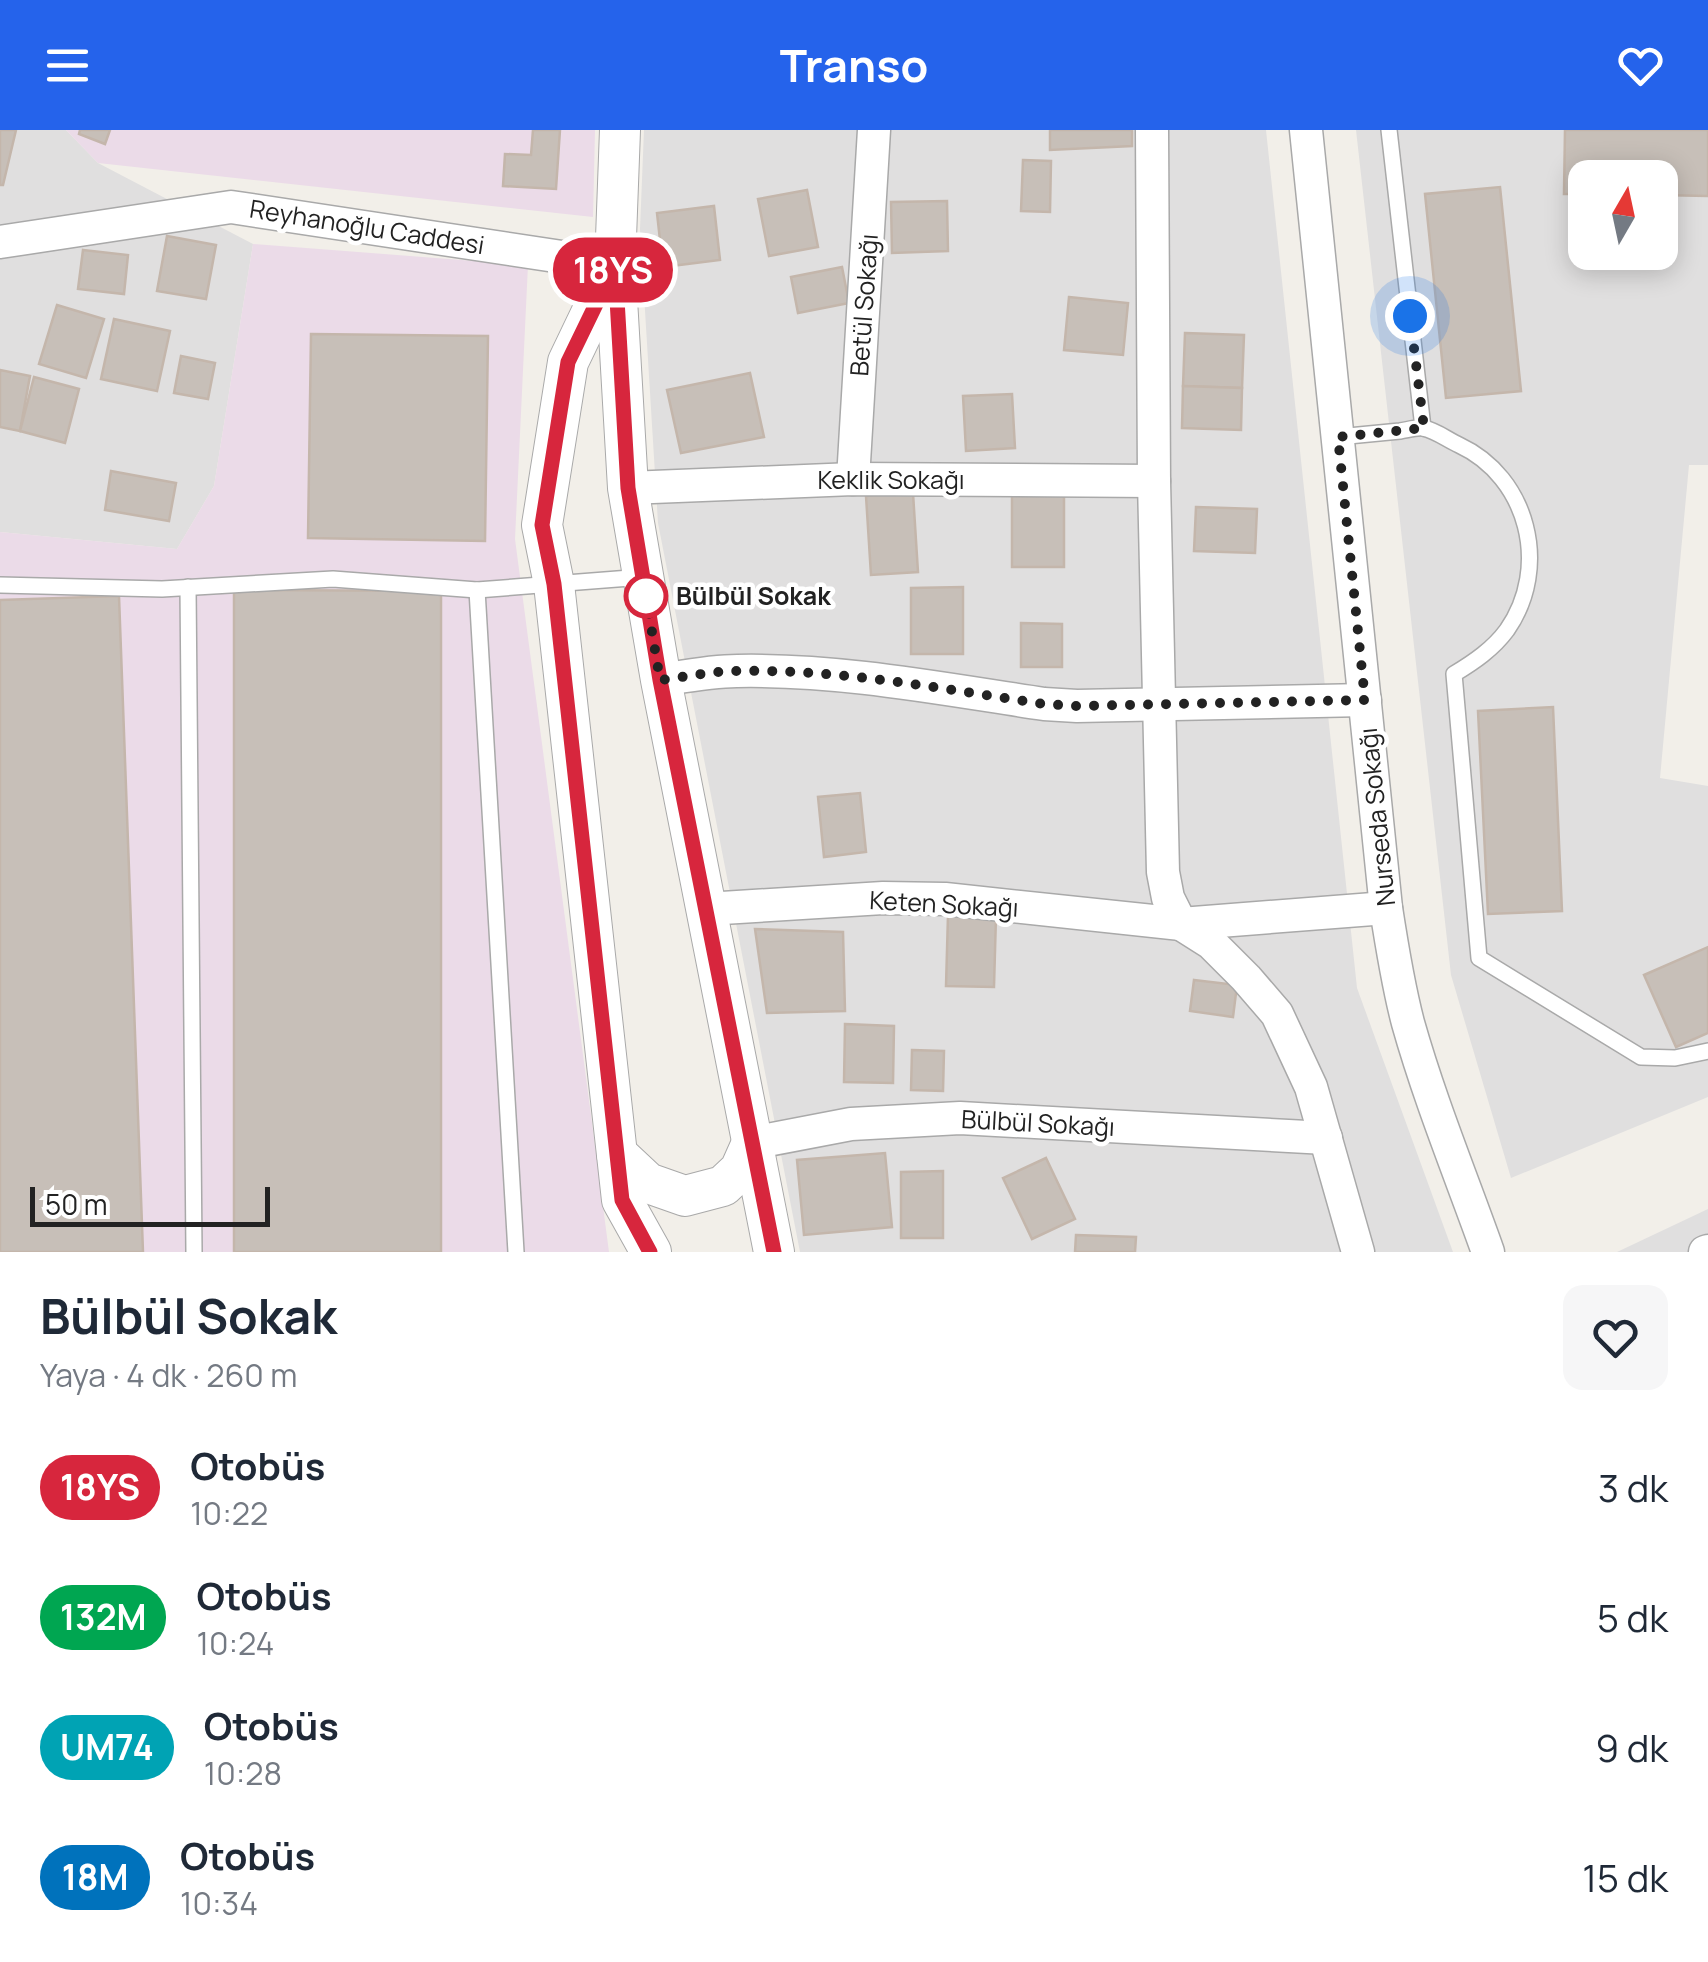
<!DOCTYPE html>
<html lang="tr">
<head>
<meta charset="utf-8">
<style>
  :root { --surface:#fff; --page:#f6f6f7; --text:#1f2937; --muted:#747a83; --accent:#2563eb }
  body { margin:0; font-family:Manrope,sans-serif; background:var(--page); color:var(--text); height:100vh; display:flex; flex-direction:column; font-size:38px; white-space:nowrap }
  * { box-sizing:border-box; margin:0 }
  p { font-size:32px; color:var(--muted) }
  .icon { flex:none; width:55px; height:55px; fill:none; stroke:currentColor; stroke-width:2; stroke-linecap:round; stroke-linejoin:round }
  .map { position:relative; height:1122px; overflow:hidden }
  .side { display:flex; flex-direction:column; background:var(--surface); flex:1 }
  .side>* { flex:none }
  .badge { padding:0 20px; border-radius:32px; font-size:35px; line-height:65px }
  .needle { width:65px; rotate:9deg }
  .buttons { position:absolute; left:1568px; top:30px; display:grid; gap:20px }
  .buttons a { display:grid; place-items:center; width:110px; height:110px; border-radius:20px; background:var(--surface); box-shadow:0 5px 25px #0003; font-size:50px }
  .scale { position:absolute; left:30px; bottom:25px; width:240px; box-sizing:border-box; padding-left:10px; border:5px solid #222; border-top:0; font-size:28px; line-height:35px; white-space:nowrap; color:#222; -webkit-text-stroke:8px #fff; paint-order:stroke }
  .you { position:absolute; width:50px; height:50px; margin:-25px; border:8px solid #fff; border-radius:50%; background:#1a73e8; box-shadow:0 0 0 15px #1a73e833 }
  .map>.badge { position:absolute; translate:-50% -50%; box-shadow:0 0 0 5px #fff }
  .round { display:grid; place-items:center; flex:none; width:105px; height:105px; border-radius:20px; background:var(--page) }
  .summary { display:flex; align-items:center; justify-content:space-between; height:170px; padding:0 40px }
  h1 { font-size:48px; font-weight:700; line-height:75px }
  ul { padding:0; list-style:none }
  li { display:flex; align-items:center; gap:30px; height:130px; padding:0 40px }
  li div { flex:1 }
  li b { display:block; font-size:38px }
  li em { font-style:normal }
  li .badge { min-width:110px; font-weight:700; text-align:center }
  header { display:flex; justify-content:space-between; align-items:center; height:130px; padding:0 40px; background:var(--accent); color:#fff; font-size:45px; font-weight:700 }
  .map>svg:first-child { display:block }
  .residential { fill:#e0dfdf; fill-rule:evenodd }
  .industrial { fill:#ebdbe8 }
  .building { fill:#c7bfb8; stroke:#c4b6ab; stroke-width:2.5 }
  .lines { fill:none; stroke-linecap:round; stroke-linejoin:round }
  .service-casing { stroke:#a9a9a9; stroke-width:18 }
  .minor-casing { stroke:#a9a9a9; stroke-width:35 }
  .tertiary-casing { stroke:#a9a9a9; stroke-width:42 }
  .service { stroke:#fff; stroke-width:15 }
  .minor { stroke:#fff; stroke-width:32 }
  .tertiary { stroke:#fff; stroke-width:40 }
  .line-casing { stroke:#fff; stroke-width:22 }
  .line { stroke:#d7263d; stroke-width:15 }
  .walk { stroke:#222; stroke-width:10; stroke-dasharray:0 18 }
  .stop-dot { fill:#fff; stroke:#d7263d; stroke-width:5 }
  .labels { text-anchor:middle; stroke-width:9; stroke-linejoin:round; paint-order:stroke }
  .street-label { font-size:25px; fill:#222; stroke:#fff }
  .stop-label { font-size:25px; font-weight:bold; fill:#222; stroke:#fff; text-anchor:start }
</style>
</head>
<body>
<header><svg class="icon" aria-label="menu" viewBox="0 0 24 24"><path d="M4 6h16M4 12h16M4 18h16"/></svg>Transo<svg class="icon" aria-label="heart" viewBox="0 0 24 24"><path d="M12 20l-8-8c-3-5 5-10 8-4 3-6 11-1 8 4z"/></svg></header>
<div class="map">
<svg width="1708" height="1122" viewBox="0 0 1708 1122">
  <rect width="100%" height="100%" fill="#f2efe9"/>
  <g class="residential">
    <path d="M0,0h66l32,33 155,81 -39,242 -37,63 -177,-17z"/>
    <path d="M644,0h622l91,858 96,264h-653l-142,-729 -18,-294z"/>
    <path d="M1356,0h352v335h-19l-29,313 48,8v311l-197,81 -60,-203zM1585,48h75v74h-75z"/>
    <path d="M1708,1079v43h-91z"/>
  </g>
  <g class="industrial">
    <path d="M66,0h529l-2,87 -495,-54z"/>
    <path d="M253,114l275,21 -13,274 94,713h-609v-720l177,17 37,-63z"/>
  </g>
  <g class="building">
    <path d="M0,0h16l-13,55h-3z"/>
    <path d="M80,0h30l-5,14 -26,-10z"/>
    <path d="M533,0h27l-4,59 -53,-3 2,-32 26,1z"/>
    <path d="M1050,0h82v16l-82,4z"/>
    <path d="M1565,0h143v66l-48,-1v-17h-75v16h-21z"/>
    <path d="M1023,30l28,1 -1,51 -29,-1z"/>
    <path d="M1500,57l21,204 -75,7 -21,-204z"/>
    <path d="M807,60l11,57 -49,9 -11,-57z"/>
    <path d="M947,71l1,50 -56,2 -1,-51z"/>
    <path d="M714,76l6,54 -57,7 -6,-54z"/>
    <path d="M167,106l49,9 -10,54 -49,-8z"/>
    <path d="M83,120l45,5 -4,39 -46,-5z"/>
    <path d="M842,137l7,36 -51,10 -7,-36z"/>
    <path d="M1069,167l59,6 -5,52 -59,-5z"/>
    <path d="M57,175l47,14 -18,59 -47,-14z"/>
    <path d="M114,189l56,12 -13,60 -56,-12z"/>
    <path d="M1185,203l59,2 -2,53 -59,-2z"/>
    <path d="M311,204l177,2 -3,205 -177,-3z"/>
    <path d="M181,226l34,7 -7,36 -34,-6z"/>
    <path d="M0,240l30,6 -10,55 -20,-4z"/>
    <path d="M750,243l14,64 -83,16 -14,-63z"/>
    <path d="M34,247l45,12 -14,54 -45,-12z"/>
    <path d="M1183,256l59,2 -1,42 -59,-2z"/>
    <path d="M1012,264l3,54 -49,3 -3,-55z"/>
    <path d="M111,341l65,12 -7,38 -64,-11z"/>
    <path d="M913,363l5,79 -47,3 -5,-79z"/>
    <rect x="1012" y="366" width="52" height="71"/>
    <path d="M1196,377l61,2 -2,44 -61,-2z"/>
    <path d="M963,457v67h-52v-66z"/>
    <path d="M234,460l207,1v661h-207z"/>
    <path d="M119,466l24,656h-143v-652z"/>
    <path d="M1021,493l41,1v43h-41z"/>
    <path d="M1553,577l9,204 -74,3 -10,-203z"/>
    <path d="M860,663l6,59 -42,5 -6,-60z"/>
    <path d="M948,785l48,1 -2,71 -48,-1z"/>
    <path d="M755,799l88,3 2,79 -78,2z"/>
    <path d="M1708,817v86l-32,14 -32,-72z"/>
    <path d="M1194,850l43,5 -4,32 -43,-6z"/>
    <path d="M845,894l49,2 -1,57 -49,-1z"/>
    <path d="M912,920l32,1 -1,40 -32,-1z"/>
    <path d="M885,1023l7,74 -88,8 -7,-75z"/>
    <path d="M1046,1028l29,61 -43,20 -29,-61z"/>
    <path d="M943,1041v67h-42v-66z"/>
    <path d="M1076,1105l60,2 -1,15h-60z"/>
  </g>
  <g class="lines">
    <defs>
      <g id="service">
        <path d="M1389,0l34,298"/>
        <path d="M1338,307c21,-2 42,-4 62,-6 7,-1 17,-4 23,-3 12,2 25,12 36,17 69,32 92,122 48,185 -14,19 -33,32 -53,44l25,284 162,99 34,1 33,-7"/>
        <path d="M0,455l162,4 171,-10 144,11 166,-13"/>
        <path d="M188,457l6,665"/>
        <path d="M477,460l39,662"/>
      </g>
      <g id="minor">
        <path d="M1152,0l2,351 9,391 5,26 13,26 30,19 35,35 31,36 34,73 47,165"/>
        <path d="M1306,0l80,778c6,39 12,77 22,115 22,78 53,153 80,229"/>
        <path d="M0,112l231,-35 384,58"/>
        <path d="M853,349l21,-349"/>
        <path d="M628,358l225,-9 301,2"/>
        <path d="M661,550c25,-4 51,-9 76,-9 103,-2 206,18 307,33l33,2 288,-6"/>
        <path d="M706,779l177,-11 62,1 236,25 205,-16"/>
        <path d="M752,1013l99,-19 109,-6 366,20"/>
        <path d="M1705,1122l3,-1"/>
      </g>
      <g id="tertiary">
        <path d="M620,0l-5,135 13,223 33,192 113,572"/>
        <path d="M613,138l-45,94 -26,163 12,59 68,616 29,52"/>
        <path d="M617,1024l31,29 37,13 38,-10 17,-16 12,-27"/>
      </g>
    </defs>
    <use href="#service" class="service-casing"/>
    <use href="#minor" class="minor-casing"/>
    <use href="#tertiary" class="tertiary-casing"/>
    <use href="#service" class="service"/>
    <use href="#minor" class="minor"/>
    <use href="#tertiary" class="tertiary"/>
  </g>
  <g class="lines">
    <defs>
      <path id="line" d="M650,1122l-28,-52 -68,-616 -12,-59 26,-163 47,-97 13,223 32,192 114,572"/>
    </defs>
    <use href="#line" class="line-casing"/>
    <use href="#line" class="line"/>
    <path class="walk" d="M646,466l14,84c26,-3 52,-9 77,-9 103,-2 206,18 307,33l33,2 288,-6 -27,-263 86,-9 -14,-112"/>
  </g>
  <circle class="stop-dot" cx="646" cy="466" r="20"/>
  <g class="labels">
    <g class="street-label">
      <text transform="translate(367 97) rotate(9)" y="9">Reyhanoğlu Caddesi</text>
      <text transform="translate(864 175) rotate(-86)" y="9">Betül Sokağı</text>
      <text x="891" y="359">Keklik Sokağı</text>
      <text transform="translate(1377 687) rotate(-96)" y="9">Nurseda Sokağı</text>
      <text transform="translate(944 774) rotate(3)" y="9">Keten Sokağı</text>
      <text transform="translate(1038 993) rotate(3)" y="9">Bülbül Sokağı</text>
    </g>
    <g class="stop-label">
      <text x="676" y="475">Bülbül Sokak</text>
    </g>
  </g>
</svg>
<div class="buttons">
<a><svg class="needle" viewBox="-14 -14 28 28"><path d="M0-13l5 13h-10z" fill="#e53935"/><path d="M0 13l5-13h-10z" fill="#747a83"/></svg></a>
</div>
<div class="scale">50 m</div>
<div class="you" style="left:1410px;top:186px"></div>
<b class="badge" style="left:613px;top:140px;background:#d7263d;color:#fff">18YS</b>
</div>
<section class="side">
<div class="summary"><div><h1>Bülbül Sokak</h1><p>Yaya · 4 dk · 260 m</p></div><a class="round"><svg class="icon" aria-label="heart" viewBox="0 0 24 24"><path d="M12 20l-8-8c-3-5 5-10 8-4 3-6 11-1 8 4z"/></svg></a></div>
<ul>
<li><span class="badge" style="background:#d7263d;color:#fff">18YS</span><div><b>Otobüs</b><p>10:22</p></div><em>3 dk</em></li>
<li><span class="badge" style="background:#00a651;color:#fff">132M</span><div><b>Otobüs</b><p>10:24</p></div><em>5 dk</em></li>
<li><span class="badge" style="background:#00a3b4;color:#fff">UM74</span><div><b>Otobüs</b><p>10:28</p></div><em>9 dk</em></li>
<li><span class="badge" style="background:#0072bc;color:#fff">18M</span><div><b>Otobüs</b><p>10:34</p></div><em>15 dk</em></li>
</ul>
</section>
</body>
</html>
